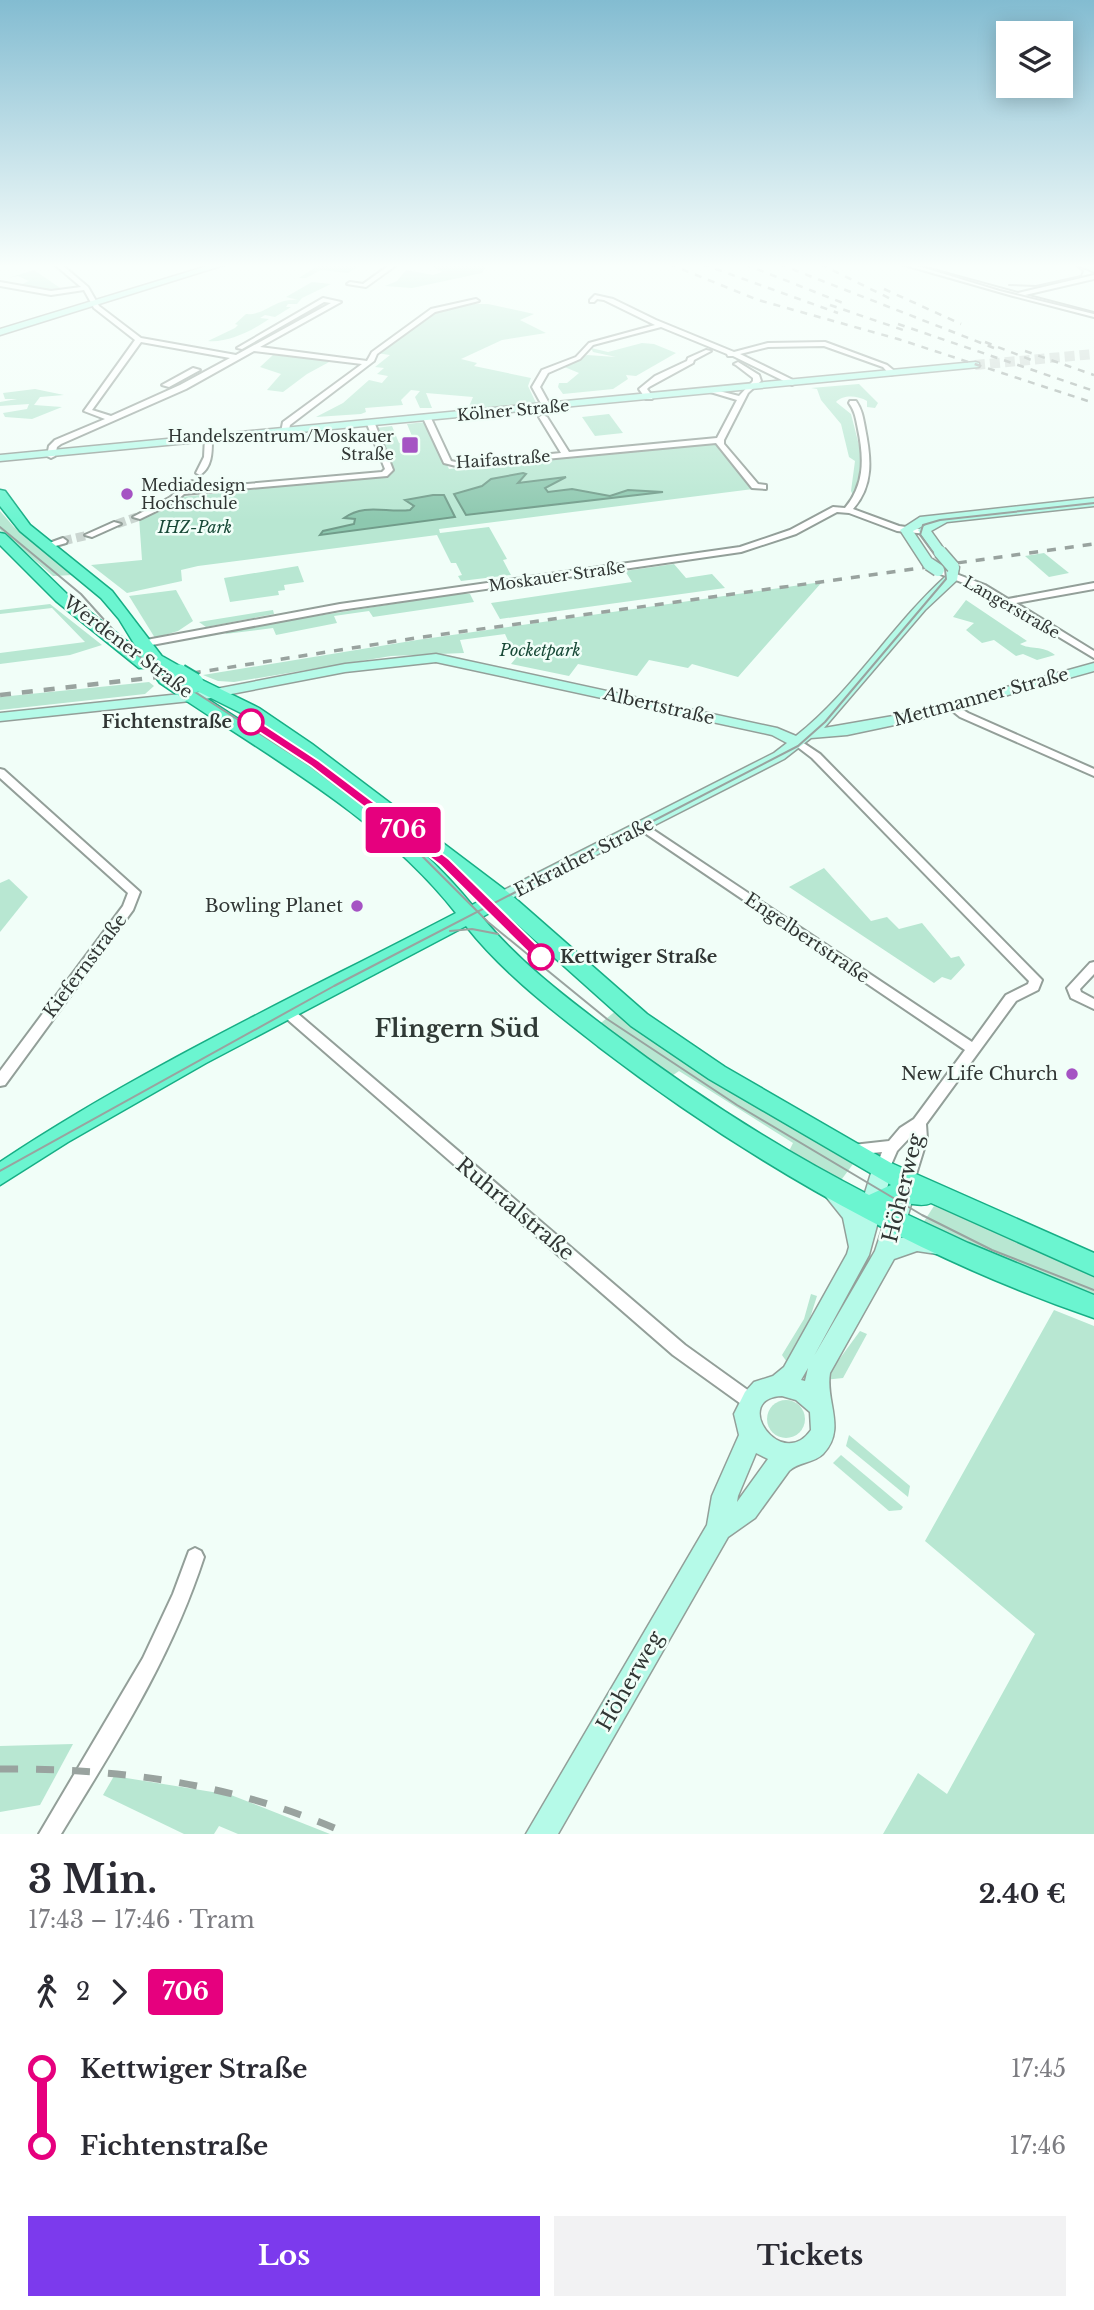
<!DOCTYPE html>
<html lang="de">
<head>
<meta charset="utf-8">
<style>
  :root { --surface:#fff; --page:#f2f2f3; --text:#2b2b33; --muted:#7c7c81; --accent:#7c3aed }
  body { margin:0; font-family:"Libre Baskerville",serif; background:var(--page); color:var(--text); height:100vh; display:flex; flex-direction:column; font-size:26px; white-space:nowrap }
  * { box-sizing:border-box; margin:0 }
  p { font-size:23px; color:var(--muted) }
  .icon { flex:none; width:38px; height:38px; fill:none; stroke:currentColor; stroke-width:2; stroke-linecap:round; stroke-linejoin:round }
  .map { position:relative; height:1834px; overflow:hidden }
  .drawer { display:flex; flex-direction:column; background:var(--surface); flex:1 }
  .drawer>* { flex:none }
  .badge { padding:0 14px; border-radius:5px; font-size:24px; line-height:46px }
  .buttons { position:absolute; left:996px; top:21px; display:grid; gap:14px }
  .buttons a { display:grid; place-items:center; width:77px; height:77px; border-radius:0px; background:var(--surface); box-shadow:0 4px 18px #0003; font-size:35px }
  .map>.badge { position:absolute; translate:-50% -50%; box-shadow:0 0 0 4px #fff }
  .legs { display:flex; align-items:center; gap:10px; height:77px; padding:0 28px; font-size:23px }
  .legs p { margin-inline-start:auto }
  .headline { display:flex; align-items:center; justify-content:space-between; height:119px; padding:0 28px }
  h1 { font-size:38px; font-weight:700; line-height:52px }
  .cta { display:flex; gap:14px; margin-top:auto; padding:14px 28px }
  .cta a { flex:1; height:80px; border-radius:0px; background:var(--accent); color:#fff; font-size:28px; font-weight:700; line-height:80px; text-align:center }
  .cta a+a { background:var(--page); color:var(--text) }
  ul { padding:0 28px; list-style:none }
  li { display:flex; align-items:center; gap:24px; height:77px; font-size:26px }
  li i { display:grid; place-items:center; width:10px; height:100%; margin:0 9px; background:currentColor }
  li i::after { content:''; width:18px; height:18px; margin:-9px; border:5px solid; border-radius:50%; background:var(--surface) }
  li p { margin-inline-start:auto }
  li:first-child i { background:linear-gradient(#0000 50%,currentColor 0) }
  li:last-child i { background:linear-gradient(currentColor 50%,#0000 0) }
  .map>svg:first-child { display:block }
  .green { fill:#b8e7d2 }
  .water { fill:#8dc8af; stroke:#719c8a; stroke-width:2 }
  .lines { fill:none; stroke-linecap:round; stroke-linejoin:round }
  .street-tunnel { stroke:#cbd6d1; stroke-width:9; stroke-dasharray:9 4.5; stroke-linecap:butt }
  .secondary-tunnel { stroke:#cbd6d1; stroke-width:10; stroke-dasharray:10 5; stroke-linecap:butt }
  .street-casing { stroke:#939f99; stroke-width:4 }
  .secondary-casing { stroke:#939f99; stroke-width:3 }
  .primary-casing { stroke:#17ae85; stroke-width:3 }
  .street { fill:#fff; fill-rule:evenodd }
  .secondary { fill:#b5fae8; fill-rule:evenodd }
  .primary { fill:#6bf5d0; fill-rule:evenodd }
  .tram { stroke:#99a39f; stroke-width:2 }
  .rail-far3 { stroke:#99a39f; stroke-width:2.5; stroke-dasharray:7 7; stroke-linecap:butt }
  .rail-far2 { stroke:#99a39f; stroke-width:3.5; stroke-dasharray:9 9; stroke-linecap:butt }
  .rail-far1 { stroke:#99a39f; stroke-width:4.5; stroke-dasharray:11 11; stroke-linecap:butt }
  .rail { stroke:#99a39f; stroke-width:7; stroke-dasharray:18 18; stroke-linecap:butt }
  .secondary-bridge-casing { stroke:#939f99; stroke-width:15; stroke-linecap:butt }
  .primary-bridge-far1-casing { stroke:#17ae85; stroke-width:18; stroke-linecap:butt }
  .primary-bridge-casing { stroke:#17ae85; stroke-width:23; stroke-linecap:butt }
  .secondary-bridge { stroke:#b5fae8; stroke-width:12 }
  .primary-bridge-far1 { stroke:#6bf5d0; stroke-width:15 }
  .primary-bridge { stroke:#6bf5d0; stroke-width:19 }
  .line-1 { fill:#e6007e; stroke:#fff; stroke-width:2 }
  .poi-dot { fill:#a553c3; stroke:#f1fef8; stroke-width:2.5 }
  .stop-1-dot { fill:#fff; stroke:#e6007e; stroke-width:3.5 }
  .labels { text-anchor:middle; stroke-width:5; stroke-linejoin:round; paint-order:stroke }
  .far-street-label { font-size:16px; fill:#313634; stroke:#f1fef8 }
  .far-poi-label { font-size:16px; fill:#313634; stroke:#f1fef8; text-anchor:end }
  .far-park-label { font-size:16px; font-style:italic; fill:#184937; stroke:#f1fef8 }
  .street-label { font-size:18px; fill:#313634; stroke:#f1fef8 }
  .stop-label { font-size:18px; font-weight:bold; fill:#313634; stroke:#f1fef8; text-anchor:end }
  .poi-label { font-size:18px; fill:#313634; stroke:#f1fef8; text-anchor:end }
  .near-street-label { font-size:21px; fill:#313634; stroke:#f1fef8 }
  .district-label { font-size:24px; font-weight:bold; fill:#303a36; stroke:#f1fef8 }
</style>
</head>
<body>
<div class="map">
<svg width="1094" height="1834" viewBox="0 0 1094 1834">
  <rect width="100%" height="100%" fill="#f1fef8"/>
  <g class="green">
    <path d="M263,264h95l1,2 -11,7 -27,-3 -15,8h-7l18,-12z"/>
    <path d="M402,264h77l7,3 -4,6 -70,15 -27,-2 12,-5 9,-11 27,5 9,-3 -10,-6z"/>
    <path d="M34,270l29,20 -13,2 -33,-6 12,-5 -11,-5 -10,2z"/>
    <path d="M312,282l19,2 -29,14 -5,6h-9l-2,3h5l-16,10 -10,-2 -5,3 9,1c-14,10 -40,24 -61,22l27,-13 3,-3 -3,-1 11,-10c20,2 27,-16 53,-14l-13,-3z"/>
    <path d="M461,304h27l46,10 -14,6 26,13 -44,7 -41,19 16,4 -3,3 57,12 -3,8 8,17 -68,6 5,-12 -47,-4 6,15h-12l-5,-11 5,-6 -9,-1 -10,10 2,5 -38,3 1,4 -5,2 -45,3 27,-14 26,-23 13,3 6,-7 -11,-2 7,-6 -9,-1 15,-12 -14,-2 55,-39z"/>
    <path d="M642,343l12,1 22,9 -40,23 -10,-1 2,4 -15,10 -50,5 -5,-7 1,-4h8l12,-10 -17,-7 25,-11 29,2 -23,-5 -2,-4 17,4z"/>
    <path d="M273,355l58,6 -24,13 -24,18 -16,-2 14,-16 -21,-7z"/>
    <path d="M859,384l19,19 -3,5 -8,-1v-6c-9,-5 -23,-7 -31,1l15,12 11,43 1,13 -9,27 -3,-6 4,-30 -6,-4 -8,-33 -20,-24 -4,-11 -6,-1z"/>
    <path d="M35,389l29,6 -24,2 -6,8 28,2 -30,12 -27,-2 -2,-4 24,-4 2,-5 -29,2v-4l17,-3h-12l-2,-6z"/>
    <path d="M609,414l14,19 -28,3 -13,-19z"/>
    <path d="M426,422l23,47 265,-28 39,48 -314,40 1,4 49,-6 18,32 -4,1 8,15 -50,6 -3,-5 4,-1 -6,-12h-5l-14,-28 -239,31 -17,4 1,11 -55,12 -36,-28 51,-5 -3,-43 42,-20 210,-22 1,-5 -16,-42 16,-2 7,17 15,-2 -7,-17z"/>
    <path d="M0,511l14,16 59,48 -20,1 -53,-46z"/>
    <path d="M1044,553l25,20 -20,4 -24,-21z"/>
    <path d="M674,564l12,14 26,-4 13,14 -225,31 -9,-16 141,-21 -7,-11z"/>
    <path d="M298,566l6,16 -20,3 1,5 -7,1 1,4 -49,7 -6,-24z"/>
    <path d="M822,582l-84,95 -46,-13 -4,4 -39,-8 -12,16 -59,-12 -9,12 -58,-12 5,-6 -11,-24 -45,6 4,13 -73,3 -157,26 -16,-1 -15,-6 214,-35z"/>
    <path d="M176,590l17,31 -15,10 -23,7 -26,-42z"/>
    <path d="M463,593l7,1 4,8 -101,15 -4,-6 -35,5 3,7 -61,12 -3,-7 -48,6 9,-5z"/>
    <path d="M966,600l61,41 -7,3c10,6 23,1 35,11l-18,5 -14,-6 -7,2 -22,-16 -12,3 -16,-13 8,-7 -21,-6z"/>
    <path d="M50,604l52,41 -32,10 -70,9v-11l85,-11 -33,-34 -52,6v-4z"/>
    <path d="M273,610l1,4 -68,13 -7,-5z"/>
    <path d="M149,682l5,4 -9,8 -145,16v-13z"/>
    <path d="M824,868l47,53 16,-4 12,12 23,-6 29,35 8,-2 6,9 -14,15 -9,-3 -8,6 -145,-96z"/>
    <path d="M9,879l19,18 -28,35v-49z"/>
    <path d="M617,1010l170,115 66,39 -14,19 -51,-30 5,-10 -114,-72 -10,7 -72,-52z"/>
    <path d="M934,1206l160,67v26l-173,-73z"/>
    <path d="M811,1294l6,2 -13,41 -15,28 -7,-10 22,-36z"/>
    <path d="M1054,1310l40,16v508h-211l35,-61 29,21 88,-160 -110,-93z"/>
    <path d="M860,1331l7,3 -24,44 -19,2z"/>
    <circle cx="786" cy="1419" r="19"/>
    <path d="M849,1435l61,51 -2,11 -62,-51z"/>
    <path d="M841,1455l62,52 -2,3 -12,1 -56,-48z"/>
    <path d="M73,1744l-33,61 -40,7v-66z"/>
    <path d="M114,1776l117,19 99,39h-92l-19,-8 -5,8h-30l-81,-39z"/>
  </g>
  <g class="water">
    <path d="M523,473l3,1 -8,9 48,-6 -21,11 3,4 24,-3 38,7 18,-6 35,2 -197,23 -12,-21 28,-8 9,-7z"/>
    <path d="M433,495h11l11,22 -135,18 3,-4 31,-7 1,-5 -11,-1c21,-15 42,-5 66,-8l4,-4 -9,-6z"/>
  </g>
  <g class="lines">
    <g class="street-tunnel">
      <path d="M117,524l20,-7"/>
      <path d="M63,541l26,-6"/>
    </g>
    <path class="secondary-tunnel" d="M975,365l119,-11"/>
    <defs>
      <g id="street">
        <path d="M54,264h7l27,23 11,19 42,32 95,17 95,-52 -7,-1 -82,47 -5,-1 86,-50 18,4 -81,45 107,14 5,-9 59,-43 45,-10 3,2 -44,11 -58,42 -3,7 -84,64 -2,9 -7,-2 2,-10 79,-58 -108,-13 -68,38 -125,55 -4,3 -2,9 -4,2 -4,-2 2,-10 6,-6 50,-21 -21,-8 51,-71 -41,-32 -10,-18 -33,5 -51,-9v-4l51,9 30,-4zM141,342l89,16 -50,27 -69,31 -19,-6z"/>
        <path d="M391,264h7l-32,23 -19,-3 3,-2 13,2z"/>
        <path d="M901,264h10l107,29 76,-18v4l-69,16 69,18v4l-81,-21z"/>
        <path d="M1090,264h4v2l-3,-1z"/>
        <path d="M595,295l18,4 43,21 78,32 34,-9 57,-1 62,23 10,8 -7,2 -7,-8 -59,-21 -56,1 -28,7 55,27 1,2 -4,2 -59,-29h-5l-1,-2 -66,-27 -68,18 -13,14 -32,14 -8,14 11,20 -7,2 -12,-22 10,-17 34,-13 13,-14 66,-18 -51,-25 -7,-1 -3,3h-4v-2z"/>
        <path d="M706,350l5,1 -17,9 -1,3 -44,24 -2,2 6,8 -1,2h-6l-7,-10 16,-13 32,-15 1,-3z"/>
        <path d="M738,362l21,13 2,6 -13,12 -24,47v4l34,40 8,1v4l-14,-1 -36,-45 -256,24 -16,-4 -21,-45 7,-2 21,45 9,2 101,-10 -22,-36 4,-2 4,2 22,35 148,-14 20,-38 -30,-9 4,-2 28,7 14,-15v-3l-17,-13 -2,-1z"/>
        <path d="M193,368l7,2 -31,17 -7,-2z"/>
        <path d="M850,401h6c6,9 7,16 9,27 6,30 9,57 -12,81l46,17 28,4v4l-30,-3 -48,-18 -12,-1 -41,22 -55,18 -401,58 -199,37 -5,-3 5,-3 199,-37 400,-57 50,-17 43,-23 12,1c20,-24 19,-50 13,-79 -2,-10 -3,-18 -9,-26z"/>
        <path d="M368,422l7,2 18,46 -6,6 -203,18 -9,8 -35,17 -7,-2 36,-19 23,-17 4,2 -6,6 192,-17 3,-3 -18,-45z"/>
        <path d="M205,437l7,2c0,14 0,28 -12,36l-4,-2 8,-16z"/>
        <path d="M114,522l7,2 -29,13 -7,-2z"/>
        <path d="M63,538l4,3 -1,2 -21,6 -4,-3z"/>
        <path d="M938,567l47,18 23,14 86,-16v6l-78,14 78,48v7l-115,-69 -44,-17 -1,-2z"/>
        <path d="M950,702l18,11 126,56v7l-134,-59 -15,-12z"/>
        <path d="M799,740l21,14 222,226 -4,10 -22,11 -90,123 1,15 -13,42 -2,4 -5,2 -5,-2 -2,-4 13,-42v-5l-16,17 -10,23 -5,2 -5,-2 -2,-4 7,-18 -29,3 -5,-1 -2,-4 2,-4 5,-1 36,-4 11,-13 14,-9 51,-69 -329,-223 2,-2h8l326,217 34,-47 22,-11 1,-3 -217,-223 -17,-13 -1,-2z"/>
        <path d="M0,769l4,1 136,122 -7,18 -128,175 -5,1v-15l123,-165 5,-13 -128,-115z"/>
        <path d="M1094,962v12l-14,15 1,3 13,7v10l-23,-11 -4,-10 23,-25z"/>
        <path d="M285,1005l5,2 395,338 71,51 2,5 -2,5 -6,2 -6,-2 -71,-51 -393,-342 -2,-3 2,-3z"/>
        <path d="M195,1548l6,3 3,6c-34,104 -87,185 -143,277h-22l104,-176 30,-64 16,-43z"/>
      </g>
      <g id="secondary">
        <path d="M214,264h13l-227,71v-6z"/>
        <path d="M1079,264l15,2v6l-14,-6z"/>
        <path d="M975,362l4,1v4l-979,94v-6z"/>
        <path d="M1094,498v8l-147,16 -16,9 15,21 -6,4 -4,-1 -18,-25 9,-6 -14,7 22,33 -6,4 -5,-1 -24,-37 20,-13z"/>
        <path d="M953,563l6,4 -2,13 -32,30 -101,118 92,-16 178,-49v8l-176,49 -71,15 -36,3 -27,21 -282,144 -6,-1 -3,-4 3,-4 278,-141 13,-10 -15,-8 -336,-73 -91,10 -145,28 -200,21v-8l200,-21 145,-28 91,-10 341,74 19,8c57,-45 96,-111 150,-160l1,-9z"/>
        <path d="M882,1162l7,2 3,6 -23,85 -55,101 61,-105 25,-76 7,-2 7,2 4,6 -17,57c16,-5 28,-4 44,1l3,6 -3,6 -8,3 -20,-3 -23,8 -64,114c-5,29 17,56 -7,81 -9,9 -25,8 -34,17l-34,47 -27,19 -170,297h-32l181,-309 5,-29 27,-61 -5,-21 11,-22 9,-10 19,-6 11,-9 63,-113 2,-7 -6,-29 -20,-25 3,-6c17,-5 25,11 34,22l12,-39 3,-6zM808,1368l-3,13 -4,-1zM782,1396l14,4 14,12 1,18c-30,43 -81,-32 -29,-34zM756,1453l12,6 -31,43 1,-6z"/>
      </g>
      <g id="primary">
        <path d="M0,490l5,1 25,34 82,66 55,72 -2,4 -26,1 -83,-67 -56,-56v-12l5,1 63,61 70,55 -19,-31 -18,-21 -81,-67 -20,-25z"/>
        <path d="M166,674l21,11 1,-6h12l59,29 53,36 197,149 138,121 78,53 166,96 203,90v23l-163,-73c-13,6 -26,-5 -40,4l77,36 126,52v23c-178,-61 -346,-157 -495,-271 -47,-37 -96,-74 -133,-121l-260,137 -138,79 -68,43v-23c144,-96 303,-169 456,-249 -78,-99 -194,-160 -296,-230l-3,-4zM191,688l56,28 53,36 187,145 -15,8c-75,-93 -183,-151 -281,-217zM499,908l132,118 78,53 182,106 -22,10c-92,-47 -178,-103 -260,-165 -45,-34 -91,-69 -127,-113z"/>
      </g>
    </defs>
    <use href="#street" class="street-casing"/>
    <use href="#secondary" class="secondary-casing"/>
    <use href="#primary" class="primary-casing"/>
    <use href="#street" class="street"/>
    <use href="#secondary" class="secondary"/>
    <use href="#primary" class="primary"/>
    <g class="tram">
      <path d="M915,264l85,26 94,23"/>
      <path d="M1009,285l27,1 45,-10 2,-5 -8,-7"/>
      <path d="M0,527l81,67 53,59 175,112 61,46 42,35 76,76 119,97 130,86 185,110 70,35 102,40"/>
      <path d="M419,843l40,32 54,57"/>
      <path d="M450,931l22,-2 26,5"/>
      <path d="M0,1171l334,-185 464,-240 27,-24 121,-143 -1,-10 -25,-34 3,-10 17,-5 154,-17"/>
    </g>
    <g class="rail-far3">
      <path d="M669,264l89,36 140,39 196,64"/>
      <path d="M702,264l136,49"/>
      <path d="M744,264l99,39"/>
      <path d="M779,264l215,84"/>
      <path d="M820,264l73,36"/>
      <path d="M884,289l77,35"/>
      <path d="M830,305l76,26"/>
      <path d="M898,324l196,67"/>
      <path d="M985,342l49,19"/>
      <path d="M1025,351l69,24"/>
    </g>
    <path class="rail-far2" d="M174,676l242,-38 678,-94"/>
    <path class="rail-far1" d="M0,695l185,-21"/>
    <path class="rail" d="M0,1769c122,-1 236,15 348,65"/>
    <defs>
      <g id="secondary-bridge">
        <path d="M940,552l13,15"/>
        <path d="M929,564l9,6"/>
      </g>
      <path id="primary-bridge-far1" d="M159,663l23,13"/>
      <path id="primary-bridge" d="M179,674l15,9"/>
    </defs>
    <use href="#secondary-bridge" class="secondary-bridge-casing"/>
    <use href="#primary-bridge-far1" class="primary-bridge-far1-casing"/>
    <use href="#primary-bridge" class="primary-bridge-casing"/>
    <use href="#secondary-bridge" class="secondary-bridge"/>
    <use href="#primary-bridge-far1" class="primary-bridge-far1"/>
    <use href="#primary-bridge" class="primary-bridge"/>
  </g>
  <linearGradient id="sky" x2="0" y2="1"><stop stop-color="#83bcd1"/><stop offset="0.51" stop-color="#f9fffc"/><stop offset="1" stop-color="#f9fffc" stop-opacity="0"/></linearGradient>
  <rect width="1094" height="521" fill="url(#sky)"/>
  <path class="line-1" d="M247,719h8l64,42 130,98 97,95v6h-10l-96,-95 -129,-99 -64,-42z"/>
  <g class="poi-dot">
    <rect x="401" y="436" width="18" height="18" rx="3.5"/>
    <circle cx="127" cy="494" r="7"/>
    <circle cx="357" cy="906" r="7"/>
    <circle cx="1072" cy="1074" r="7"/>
  </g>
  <g class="stop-1-dot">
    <circle cx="251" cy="722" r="12"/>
    <circle cx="541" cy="957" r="12"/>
  </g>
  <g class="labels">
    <g class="far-street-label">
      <text transform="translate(513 410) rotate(-5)" y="6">Kölner Straße</text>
      <text transform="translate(503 459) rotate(-4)" y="6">Haifastraße</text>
      <text transform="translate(557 576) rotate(-8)" y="6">Moskauer Straße</text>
      <text transform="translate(1012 607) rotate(30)" y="6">Langerstraße</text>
    </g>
    <g class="far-poi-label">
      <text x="394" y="442">Handelszentrum/Moskauer<tspan x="394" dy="18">Straße</tspan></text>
      <text x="141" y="491" text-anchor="start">Mediadesign<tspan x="141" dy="18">Hochschule</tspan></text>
    </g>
    <g class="far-park-label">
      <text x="195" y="533">IHZ-Park</text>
      <text x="540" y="656">Pocketpark</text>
    </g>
    <g class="street-label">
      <text transform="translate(128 647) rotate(37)" y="6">Werdener Straße</text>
      <text transform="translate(981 697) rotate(-15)" y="6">Mettmanner Straße</text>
      <text transform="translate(659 706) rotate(13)" y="6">Albertstraße</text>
      <text transform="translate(584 857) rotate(-27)" y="6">Erkrather Straße</text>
      <text transform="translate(807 938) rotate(34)" y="6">Engelbertstraße</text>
      <text transform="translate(85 966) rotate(-53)" y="6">Kiefernstraße</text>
    </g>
    <g class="stop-label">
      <text x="232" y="728">Fichtenstraße</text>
      <text x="560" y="963" text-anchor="start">Kettwiger Straße</text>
    </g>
    <g class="poi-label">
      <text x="343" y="912">Bowling Planet</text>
      <text x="1058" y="1080">New Life Church</text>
    </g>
    <g class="near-street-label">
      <text transform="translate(903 1188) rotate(-76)" y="7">Höherweg</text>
      <text transform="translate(515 1209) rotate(40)" y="7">Ruhrtalstraße</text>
      <text transform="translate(630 1681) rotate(-60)" y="7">Höherweg</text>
    </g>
    <g class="district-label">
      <text x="457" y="1037">Flingern Süd</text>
    </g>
  </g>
</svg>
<div class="buttons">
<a><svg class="icon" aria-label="layers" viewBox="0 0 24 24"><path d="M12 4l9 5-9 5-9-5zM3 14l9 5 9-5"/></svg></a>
</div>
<b class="badge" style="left:403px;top:830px;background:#e6007e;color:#fff">706</b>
</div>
<section class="drawer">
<div class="headline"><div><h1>3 Min.</h1><p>17:43 – 17:46 · Tram</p></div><b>2.40 €</b></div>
<div class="legs"><svg class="icon" aria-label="walk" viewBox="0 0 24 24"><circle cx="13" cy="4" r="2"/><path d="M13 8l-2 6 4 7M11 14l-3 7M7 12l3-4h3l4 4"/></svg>2<svg class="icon" aria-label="forward" viewBox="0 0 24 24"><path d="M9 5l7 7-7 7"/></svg><b class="badge" style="background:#e6007e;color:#fff">706</b></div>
<ul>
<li><i style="color:#e6007e"></i><b>Kettwiger Straße</b><p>17:45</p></li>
<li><i style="color:#e6007e"></i><b>Fichtenstraße</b><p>17:46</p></li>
</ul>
<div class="cta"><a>Los</a><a>Tickets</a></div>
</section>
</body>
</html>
